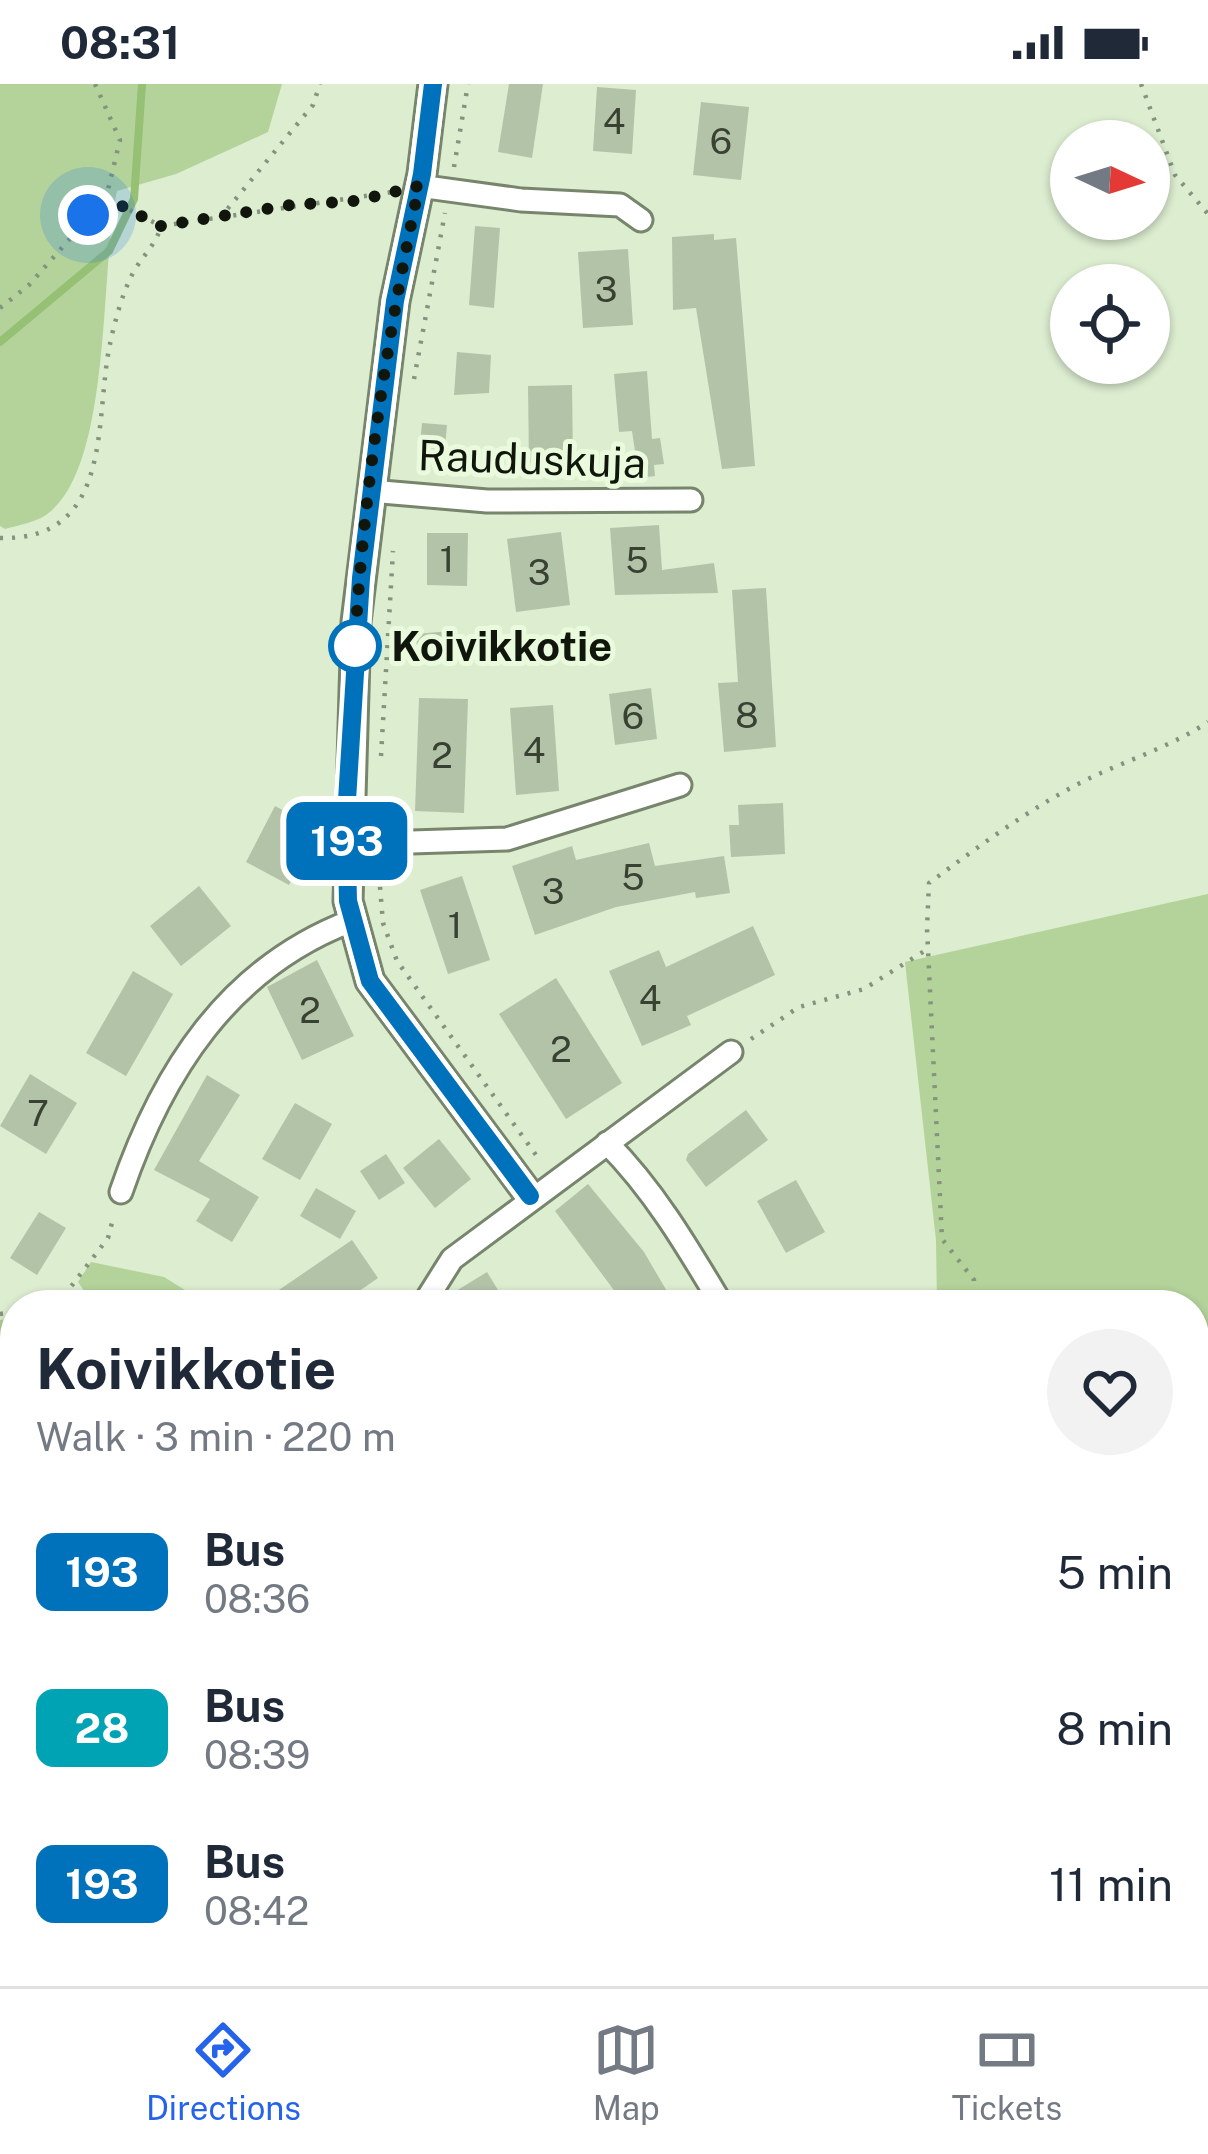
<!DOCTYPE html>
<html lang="en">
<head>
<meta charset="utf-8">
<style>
  :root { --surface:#fff; --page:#f2f2f3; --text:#1f2937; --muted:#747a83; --line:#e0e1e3; --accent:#2563eb }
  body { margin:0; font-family:"Public Sans",sans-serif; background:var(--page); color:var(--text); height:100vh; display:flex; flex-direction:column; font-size:45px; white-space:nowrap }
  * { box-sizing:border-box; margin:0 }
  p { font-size:39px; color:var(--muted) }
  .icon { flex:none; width:66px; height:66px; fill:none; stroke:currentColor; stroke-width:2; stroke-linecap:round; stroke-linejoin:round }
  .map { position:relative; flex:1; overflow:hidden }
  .drawer { position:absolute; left:0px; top:1206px; width:1209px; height:696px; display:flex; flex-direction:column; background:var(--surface); border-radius:48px 48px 0 0; box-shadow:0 3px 9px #0004 }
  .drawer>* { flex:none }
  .badge { padding:0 24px; border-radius:18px; font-size:42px; line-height:78px }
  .needle { width:78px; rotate:94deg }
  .buttons { position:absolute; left:1050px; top:36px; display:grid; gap:24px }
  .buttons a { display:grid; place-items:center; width:120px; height:120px; border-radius:50%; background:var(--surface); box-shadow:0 3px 9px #0004; font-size:60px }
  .you { position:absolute; width:60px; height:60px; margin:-30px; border:9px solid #fff; border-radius:50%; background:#1a73e8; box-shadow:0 0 0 18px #1a73e833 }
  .map>.badge { position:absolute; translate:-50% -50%; box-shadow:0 0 0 6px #fff }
  .round { display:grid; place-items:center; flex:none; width:126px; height:126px; border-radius:63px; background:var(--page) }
  .summary { display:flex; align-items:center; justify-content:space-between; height:204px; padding:0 36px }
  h1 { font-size:57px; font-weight:700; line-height:90px }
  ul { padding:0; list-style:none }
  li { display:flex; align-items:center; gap:36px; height:156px; padding:0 36px }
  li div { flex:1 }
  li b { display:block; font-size:45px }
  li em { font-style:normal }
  li .badge { min-width:132px; font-weight:700; text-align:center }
  .status { display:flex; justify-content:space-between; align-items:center; height:84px; padding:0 60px; background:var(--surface); direction:ltr }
  .status svg { height:33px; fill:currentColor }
  .tabs { display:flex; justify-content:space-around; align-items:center; height:168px; border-top:3px solid var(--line); background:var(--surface); font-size:33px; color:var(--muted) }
  .tabs a { display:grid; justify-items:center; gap:6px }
  .tabs .on { color:var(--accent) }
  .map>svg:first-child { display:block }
  .green { fill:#b3d39a }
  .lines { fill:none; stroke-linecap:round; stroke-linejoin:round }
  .stream { stroke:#96c074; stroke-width:8 }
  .building { fill:#b3c3a8 }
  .minor-casing { stroke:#77856c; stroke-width:27 }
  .tertiary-casing { stroke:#77856c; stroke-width:33 }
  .path { stroke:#85927d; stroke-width:4.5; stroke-dasharray:3 9; stroke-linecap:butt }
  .minor { stroke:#fff; stroke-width:21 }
  .tertiary { stroke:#fff; stroke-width:27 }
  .line-casing { stroke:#fff; stroke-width:27 }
  .line { stroke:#0072bc; stroke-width:18 }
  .walk { stroke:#10160c; stroke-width:12; stroke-dasharray:0 21.6 }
  .stop-dot { fill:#fff; stroke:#0072bc; stroke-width:6 }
  .labels { text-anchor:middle; stroke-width:10; stroke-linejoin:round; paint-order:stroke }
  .number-label { font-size:36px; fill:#394133 }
  .street-label { font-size:42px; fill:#10160c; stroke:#e9fadd }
  .stop-label { font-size:42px; font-weight:bold; fill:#10160c; stroke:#e9fadd; text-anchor:start }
</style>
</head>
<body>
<div class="status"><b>08:31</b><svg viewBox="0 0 49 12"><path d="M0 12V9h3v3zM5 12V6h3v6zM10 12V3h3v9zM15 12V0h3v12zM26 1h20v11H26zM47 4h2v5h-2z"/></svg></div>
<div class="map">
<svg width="1208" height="1902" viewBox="0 0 1208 1902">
  <rect width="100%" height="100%" fill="#dcedd0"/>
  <g class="green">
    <path d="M0,0h282l-14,48 -92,42 -59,17c-18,75 -3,287 -76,327 -11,5 -25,8 -36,11l-5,-3z"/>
    <path d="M1208,810v1092h-1208v-666l15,-2v653h1179v-666h-257l-1,-65 -31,-278z"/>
    <path d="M91,1178l73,15 45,28h-115l-16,-23z"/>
  </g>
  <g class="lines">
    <path class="stream" d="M0,258l109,-91 25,-52 8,-115"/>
  </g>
  <g class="building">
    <path d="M509,0h34l-11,74 -34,-6z"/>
    <path d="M597,3l39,3 -4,64 -39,-3z"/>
    <path d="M701,18l48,5 -8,73 -48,-5z"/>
    <path d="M475,142l25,2 -6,80 -25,-3z"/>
    <path d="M714,150v6l22,-2 19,228 -33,3 -26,-161 -23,2 -1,-73z"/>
    <path d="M628,165l5,76 -50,3 -5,-76z"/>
    <path d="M457,268l34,3 -2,38 -35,2z"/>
    <path d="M647,287l5,68 8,-1 4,26 -10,1 1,11 -16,2 -7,-47 -13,1 -5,-58z"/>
    <path d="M572,301l1,77 -44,1 -1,-77z"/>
    <path d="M422,339l25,2 -3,33 -25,-2z"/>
    <path d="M659,441l3,45 52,-7 4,30 -103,2 -5,-67z"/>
    <path d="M561,448l9,73 -54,7 -9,-73z"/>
    <path d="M427,449h41l-1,53 -40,-1z"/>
    <path d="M766,504l10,159 -52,5 -6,-69 20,-1 -6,-92z"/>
    <path d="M450,547l2,24 -34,3 -2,-24z"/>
    <path d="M651,604l6,51 -42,6 -6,-51z"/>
    <path d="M419,614l49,1 -4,114 -49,-2z"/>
    <path d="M553,621l6,86 -43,4 -6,-87z"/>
    <path d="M783,719l2,51 -54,3 -2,-32h10l-1,-20z"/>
    <path d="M275,722l44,23 -30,56 -43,-23z"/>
    <path d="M649,759l6,23 69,-10 6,37 -34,5 -1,-6 -79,15 -81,28 -23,-69 60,-20 4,14z"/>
    <path d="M462,792l28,84 -42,14 -28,-84z"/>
    <path d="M199,802l32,40 -50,40 -31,-40z"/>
    <path d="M753,842l22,49 -88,41 4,9 -49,21 -33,-75 50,-21 7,17z"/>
    <path d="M317,876l37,76 -52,24 -35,-73z"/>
    <path d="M133,887l40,23 -47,82 -40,-23z"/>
    <path d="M556,894l66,105 -56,36 -67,-105z"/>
    <path d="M30,990l47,29 -31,51 -46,-28z"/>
    <path d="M207,991l33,20 -41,66 60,36 -27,45 -36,-21 14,-22 -56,-29z"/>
    <path d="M295,1019l37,21 -32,56 -38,-21z"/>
    <path d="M746,1026l22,30 -62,47 -20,-27 2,-6z"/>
    <path d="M439,1055l32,40 -36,29 -32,-40z"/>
    <path d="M386,1070l19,29 -26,17 -19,-29z"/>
    <path d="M796,1096l29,52 -39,21 -29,-52z"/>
    <path d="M588,1100l56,68 31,53h-50l-70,-94z"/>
    <path d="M316,1104l40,23 -16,28 -40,-23z"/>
    <path d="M39,1128l27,16 -29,47 -27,-17z"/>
    <path d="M352,1156l26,38 -39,27h-82z"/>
    <path d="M487,1188l14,23 -17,10h-19l-9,-14z"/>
  </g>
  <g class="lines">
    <defs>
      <g id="minor">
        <path d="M419,102l102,14 99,5 21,15"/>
        <path d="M370,407l117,10 204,-1"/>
        <path d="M347,760l160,-5 173,-54"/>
        <path d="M607,1059c47,47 81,105 115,162"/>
        <path d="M121,1108c41,-120 107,-224 230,-271"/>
        <path d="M423,1221l29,-46 279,-207"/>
      </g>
      <path id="tertiary" d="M433,0l-11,90 -27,127 -39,321 -8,279 22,80 160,215"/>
    </defs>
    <use href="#minor" class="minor-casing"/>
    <use href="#tertiary" class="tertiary-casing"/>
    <g class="path">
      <path d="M95,0l25,56 -14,58"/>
      <path d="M1141,0l34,91 33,39"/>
      <path d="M454,83l14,-83"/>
      <path d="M220,134l93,-113 7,-21"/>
      <path d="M0,224l29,-23 77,-87 55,28 232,-34"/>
      <path d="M414,295l31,-166"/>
      <path d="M0,454c115,3 94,-120 110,-194 4,-20 13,-53 23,-71 9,-17 23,-28 28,-47"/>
      <path d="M381,672l12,-205"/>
      <path d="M378,779l5,60 14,38 144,201"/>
      <path d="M751,955l48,-32 65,-18 62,-39"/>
      <path d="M66,1210l30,11"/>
      <path d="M57,1221l51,-67 6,-23"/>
      <path d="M973,1221l1,-25 -32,-41 -15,-310 2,-46c49,-36 97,-72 151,-100 43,-22 87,-34 128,-61"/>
      <path d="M0,1230l15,-2"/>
      <path d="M637,1902l72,-6"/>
      <path d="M706,1902l13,-15"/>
    </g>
    <use href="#minor" class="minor"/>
    <use href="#tertiary" class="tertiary"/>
  </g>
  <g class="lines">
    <defs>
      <path id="line" d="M433,0l-11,90 -27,127 -34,277 -15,238 2,85 22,80 160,215"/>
    </defs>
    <use href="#line" class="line-casing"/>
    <use href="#line" class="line"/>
    <path class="walk" d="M88,131l18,-17 55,28 129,-21 65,-4 64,-15c-33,156 -57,316 -65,475l1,-15"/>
  </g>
  <circle class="stop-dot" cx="355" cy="562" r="24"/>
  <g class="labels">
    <g class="number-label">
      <text x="614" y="50">4</text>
      <text x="721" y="70">6</text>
      <text x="606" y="218">3</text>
      <text x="447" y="488">1</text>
      <text x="637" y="489">5</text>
      <text x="539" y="501">3</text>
      <text x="747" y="644">8</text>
      <text x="633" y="645">6</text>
      <text x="534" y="679">4</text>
      <text x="442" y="684">2</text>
      <text x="633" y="806">5</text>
      <text x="553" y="820">3</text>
      <text x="455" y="854">1</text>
      <text x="650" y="927">4</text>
      <text x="310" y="939">2</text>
      <text x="561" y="978">2</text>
      <text x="38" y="1042">7</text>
    </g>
    <g class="street-label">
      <text transform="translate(532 375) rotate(2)" y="15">Rauduskuja</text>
    </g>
    <g class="stop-label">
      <text x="391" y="577">Koivikkotie</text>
    </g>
  </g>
</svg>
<div class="buttons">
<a><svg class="needle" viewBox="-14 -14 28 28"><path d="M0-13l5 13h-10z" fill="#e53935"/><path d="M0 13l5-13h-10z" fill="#747a83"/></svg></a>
<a><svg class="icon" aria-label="locate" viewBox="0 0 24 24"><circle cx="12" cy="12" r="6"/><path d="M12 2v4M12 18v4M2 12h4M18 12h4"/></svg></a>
</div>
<div class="you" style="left:88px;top:131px"></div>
<b class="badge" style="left:347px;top:757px;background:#0072bc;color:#fff">193</b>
<section class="drawer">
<div class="summary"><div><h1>Koivikkotie</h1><p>Walk · 3 min · 220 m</p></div><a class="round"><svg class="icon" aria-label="heart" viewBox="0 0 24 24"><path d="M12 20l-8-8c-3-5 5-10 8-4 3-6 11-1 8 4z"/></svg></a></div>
<ul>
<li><span class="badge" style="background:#0072bc;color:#fff">193</span><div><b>Bus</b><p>08:36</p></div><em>5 min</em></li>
<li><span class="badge" style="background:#00a3b4;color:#fff">28</span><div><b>Bus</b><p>08:39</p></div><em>8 min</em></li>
<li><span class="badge" style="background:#0072bc;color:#fff">193</span><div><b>Bus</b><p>08:42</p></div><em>11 min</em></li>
</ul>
</section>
</div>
<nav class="tabs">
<a class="on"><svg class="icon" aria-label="directions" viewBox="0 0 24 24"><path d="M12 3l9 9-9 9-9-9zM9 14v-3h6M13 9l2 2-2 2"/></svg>Directions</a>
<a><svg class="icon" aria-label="map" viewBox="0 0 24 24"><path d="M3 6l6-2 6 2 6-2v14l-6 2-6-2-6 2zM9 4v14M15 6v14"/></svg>Map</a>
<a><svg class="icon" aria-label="tickets" viewBox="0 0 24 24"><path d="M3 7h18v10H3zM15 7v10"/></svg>Tickets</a>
</nav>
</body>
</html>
